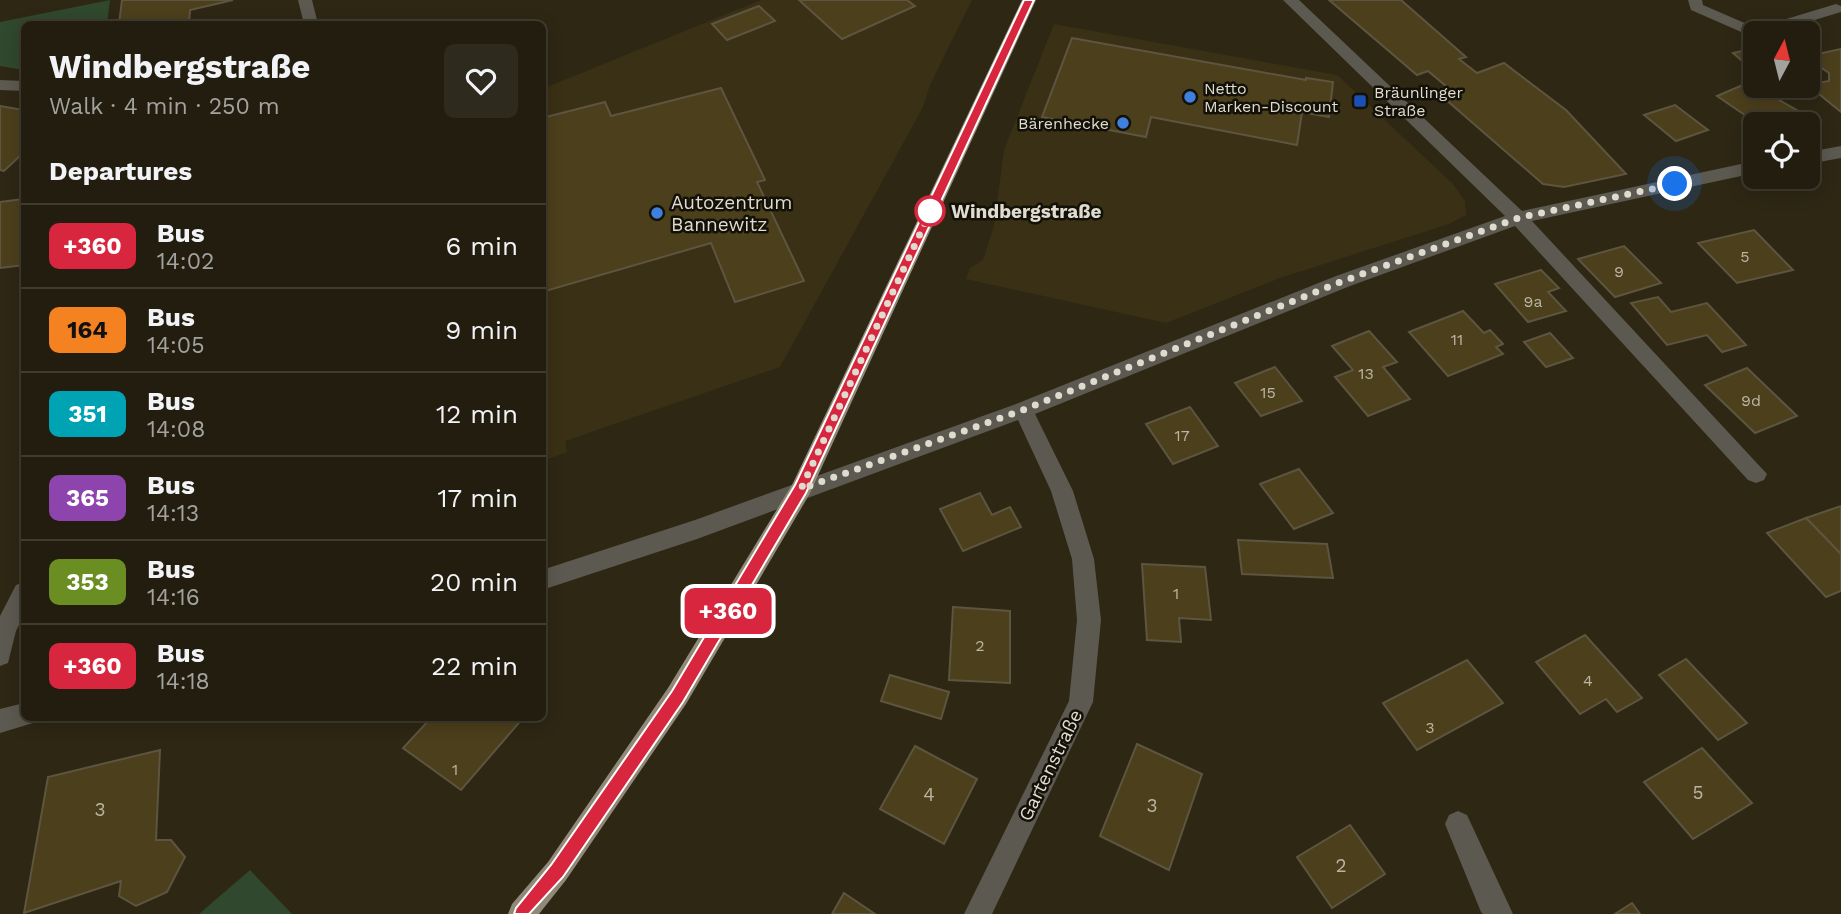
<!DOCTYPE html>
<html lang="en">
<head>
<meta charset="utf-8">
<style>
  :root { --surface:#221d0f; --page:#2e2a1d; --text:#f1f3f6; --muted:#a2a29e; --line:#3f3b2f }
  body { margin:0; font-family:"Work Sans",sans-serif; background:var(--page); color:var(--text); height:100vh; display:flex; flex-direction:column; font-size:26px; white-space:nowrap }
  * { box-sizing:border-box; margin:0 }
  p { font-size:23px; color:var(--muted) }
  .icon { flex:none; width:38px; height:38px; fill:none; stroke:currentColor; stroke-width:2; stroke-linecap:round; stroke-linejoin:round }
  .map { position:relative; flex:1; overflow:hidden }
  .side { position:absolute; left:21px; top:21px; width:525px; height:700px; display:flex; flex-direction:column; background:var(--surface); border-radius:10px; box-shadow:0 4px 18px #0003,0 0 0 2px var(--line) }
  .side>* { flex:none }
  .badge { padding:0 14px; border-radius:10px; font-size:24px; line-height:46px }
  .needle { width:46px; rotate:7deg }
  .tools { position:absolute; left:1743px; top:21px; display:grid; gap:14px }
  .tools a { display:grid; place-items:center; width:77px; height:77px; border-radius:10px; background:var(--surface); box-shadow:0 4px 18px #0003,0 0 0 2px var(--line); font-size:35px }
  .you { position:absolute; width:35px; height:35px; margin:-18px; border:5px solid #fff; border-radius:50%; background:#1a73e8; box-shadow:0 0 0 10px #1a73e833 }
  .map>.badge { position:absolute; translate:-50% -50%; box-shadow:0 0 0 4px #fff }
  h2 { padding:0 28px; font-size:26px; line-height:63px }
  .round { display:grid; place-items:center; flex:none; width:74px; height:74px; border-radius:10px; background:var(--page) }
  .overview { display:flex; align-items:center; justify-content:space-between; height:119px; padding:0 28px }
  h1 { font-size:33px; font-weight:700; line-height:52px }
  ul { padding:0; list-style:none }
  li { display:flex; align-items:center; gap:21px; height:84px; padding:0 28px; border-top:2px solid var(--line) }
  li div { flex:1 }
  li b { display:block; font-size:26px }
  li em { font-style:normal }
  li .badge { min-width:77px; font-weight:700; text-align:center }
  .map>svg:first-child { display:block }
  .built { fill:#3a3015 }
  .green { fill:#30482d }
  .building { fill:#4c3f1c; stroke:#5d5540; stroke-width:2 }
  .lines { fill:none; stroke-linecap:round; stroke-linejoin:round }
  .minor { fill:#5c5950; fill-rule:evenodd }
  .major { fill:#908977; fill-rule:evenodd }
  .line { fill:#d7263d; stroke:#fff; stroke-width:2 }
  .walk { stroke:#dfdbcf; stroke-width:7; stroke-dasharray:0 12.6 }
  .shop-dot { fill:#3f7fe0; stroke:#131008; stroke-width:2.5 }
  .transit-dot { fill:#1a4fb4; stroke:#131008; stroke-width:2.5 }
  .stop-dot { fill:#fff; stroke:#d7263d; stroke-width:3.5 }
  .labels { text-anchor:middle; stroke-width:5; stroke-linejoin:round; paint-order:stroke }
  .far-poi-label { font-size:16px; fill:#dfdbcf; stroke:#131008; text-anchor:start }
  .number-label { font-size:16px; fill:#bab4a2 }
  .poi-label { font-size:19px; fill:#dfdbcf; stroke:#131008; text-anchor:start }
  .stop-label { font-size:19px; font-weight:bold; fill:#dfdbcf; stroke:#131008; text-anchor:start }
  .street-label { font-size:19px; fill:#dfdbcf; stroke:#131008 }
  .near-number-label { font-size:19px; fill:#bab4a2 }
</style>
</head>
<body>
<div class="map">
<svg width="1841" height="914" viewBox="0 0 1841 914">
  <rect width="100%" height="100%" fill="#2e2714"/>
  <g class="built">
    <path d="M761,0h211l-42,85 -8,24 -142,258 -215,74 2,11 -24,9 -1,-372z"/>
    <path d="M1054,24l283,51 116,109 12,17 1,14 -17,9 -169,54 -114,45 -200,-44 4,-11 13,-8 11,-34 10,-76z"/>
  </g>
  <g class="green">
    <path d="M110,0l-3,24h-83v46l-24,-4v-44z"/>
    <path d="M250,870l42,44h-93z"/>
  </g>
  <g class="building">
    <path d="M122,0h111l-43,10 -1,14h-70z"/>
    <path d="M799,0h108l8,6 -73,33z"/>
    <path d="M1329,0h72l65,57 -7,2 18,14 27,-10 62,47 60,64 -62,13 -21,-3 -107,-93 11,-4 -19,-16 -11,4z"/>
    <path d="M759,6l16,15 -48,19 -15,-16z"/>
    <path d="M1072,38l234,42v-2l27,4 -4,35 -27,-5 -5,33 -146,-28 -5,20 -104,-20z"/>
    <path d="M1755,48v24l-22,-19z"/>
    <path d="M1841,49v63l-33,-27 21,-4v-8l-21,-14v-3z"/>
    <path d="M1752,81l3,5 45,26 -27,12h-15l-41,-28z"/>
    <path d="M721,88l44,92 -8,2 47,99 -69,21 -24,-59 -169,49v-174l63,-16 6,14z"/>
    <path d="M1675,105l33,25 -32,11 -32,-26z"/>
    <path d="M0,106l24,4v42l-20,19 -4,-1z"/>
    <path d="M24,199v66l-24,3v-66z"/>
    <path d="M1754,230l39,40 -56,13 -39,-40z"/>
    <path d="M1624,246l37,37 -46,14 -37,-38z"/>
    <path d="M1541,270l18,18 -11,4 18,19 -38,11 -33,-38z"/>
    <path d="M1658,297l13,15 36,-9 39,42 -24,7 -15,-17 -40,10 -36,-42z"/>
    <path d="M1463,311l21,22 6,-3 13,14 -7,3 7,7 -55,22 -39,-44z"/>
    <path d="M1369,331l28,31 -14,5 27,32 -42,17 -33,-39 18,-7 -21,-24z"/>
    <path d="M1550,333l23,25 -27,9 -22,-25z"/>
    <path d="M1275,367l27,34 -41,15 -26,-33z"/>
    <path d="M1747,368l50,48 -42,17 -50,-48z"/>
    <path d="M1190,407l28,39 -45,18 -27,-40z"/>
    <path d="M1299,469l34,44 -39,16 -34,-45z"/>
    <path d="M980,493l12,22 18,-8 11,20 -58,24 -23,-42z"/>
    <path d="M1841,506v48l-35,-36z"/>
    <path d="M1806,518l35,36v37l-15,6 -59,-64z"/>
    <path d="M1238,540l89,4 6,34 -91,-4z"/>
    <path d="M1142,564l63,3 6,53 -32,-2 2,24 -34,-2z"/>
    <path d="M953,607l57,4v72l-61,-3z"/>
    <path d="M1585,635l57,63 -25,14 -11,-13 -26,15 -44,-52z"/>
    <path d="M1686,659l61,64 -29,17 -59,-65z"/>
    <path d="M1467,660l36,43 -86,47 -34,-47z"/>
    <path d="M890,675l59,17 -8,27 -60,-18z"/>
    <path d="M431,718h92l-62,72 -58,-42z"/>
    <path d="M1137,744l65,30 -33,96 -69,-34z"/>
    <path d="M915,746l62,33 -33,65 -64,-35z"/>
    <path d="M1702,748l50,55 -59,36 -49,-57z"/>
    <path d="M160,750l-4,90h15l14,17 -18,35 -31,14 -17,-10 2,-15 -97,32 24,-136z"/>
    <path d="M1350,825l35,49 -53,34 -35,-51z"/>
    <path d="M844,893l31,21h-43z"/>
    <path d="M1632,903l8,11h-25z"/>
  </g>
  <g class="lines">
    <g class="minor">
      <path d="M298,0h14l6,24h-14z"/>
      <path d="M1283,0h16l223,211 233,-50v12l-223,48 235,253 -3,6 -8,3 -8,-3 -233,-254 -165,60 -315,128 38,77 21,68 7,61 -8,82 -101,212h-28l105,-213 8,-81 -5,-61 -21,-68 -33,-71 -321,119 -155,51v-20l153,-50 321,-116 320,-128 169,-60z"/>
      <path d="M1688,0h14l1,5 53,23 80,-24 5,2v6l-70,21h-16v5l-64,-28z"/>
      <path d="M0,80l24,1v10l-24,-1z"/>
      <path d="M1841,146v12l-33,6v-12z"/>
      <path d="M24,582v33l-8,16 -8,32 -8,3v-50l16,-31z"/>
      <path d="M24,703v15h11l-2,5 -33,10v-24z"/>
      <path d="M1458,811l9,4 46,99h-30l-2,-2 -36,-88 4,-9z"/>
    </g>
    <path class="major" d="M1022,0h14l-227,495 -123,209 -120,176 -27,34h-31l4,-10 36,-42 120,-174 125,-205z"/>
  </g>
  <path class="line" d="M1024,0h10l-228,493 -123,209 -120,175 -34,37h-15l2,-6 35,-43 121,-174 123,-206z"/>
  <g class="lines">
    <path class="walk" d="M930,211l3,-5 -132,283 222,-79 320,-129 175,-63 157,-34"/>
  </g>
  <g class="shop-dot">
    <circle cx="1190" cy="97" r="7"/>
    <circle cx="1123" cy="123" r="7"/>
    <circle cx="657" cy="213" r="7"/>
  </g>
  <rect class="transit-dot" x="1353" y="94" width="14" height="14" rx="3.5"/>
  <circle class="stop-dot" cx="930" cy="211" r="14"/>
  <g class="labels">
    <g class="far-poi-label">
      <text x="1204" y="94">Netto<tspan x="1204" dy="18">Marken-Discount</tspan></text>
      <text x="1374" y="98">Bräunlinger<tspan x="1374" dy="18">Straße</tspan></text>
      <text x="1109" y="129" text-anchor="end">Bärenhecke</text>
    </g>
    <g class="number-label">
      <text x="1745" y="262">5</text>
      <text x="1619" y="277">9</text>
      <text x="1533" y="307">9a</text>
      <text x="1457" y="345">11</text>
      <text x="1366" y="379">13</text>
      <text x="1268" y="398">15</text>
      <text x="1751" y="406">9d</text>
      <text x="1182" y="441">17</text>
      <text x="1176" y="599">1</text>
      <text x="980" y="651">2</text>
      <text x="1588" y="686">4</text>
      <text x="1430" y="733">3</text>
      <text x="455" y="775">1</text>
    </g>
    <g class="poi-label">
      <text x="671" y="209">Autozentrum<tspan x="671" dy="22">Bannewitz</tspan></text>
    </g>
    <g class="stop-label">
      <text x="951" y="218">Windbergstraße</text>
    </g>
    <g class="street-label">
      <text transform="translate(1050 765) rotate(-64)" y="7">Gartenstraße</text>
    </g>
    <g class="near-number-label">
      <text x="1698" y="799">5</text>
      <text x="929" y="801">4</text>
      <text x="1152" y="812">3</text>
      <text x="100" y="816">3</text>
      <text x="1341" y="872">2</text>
    </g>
  </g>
</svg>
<div class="tools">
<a><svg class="needle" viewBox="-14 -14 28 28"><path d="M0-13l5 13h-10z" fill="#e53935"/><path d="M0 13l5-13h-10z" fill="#a2a29e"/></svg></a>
<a><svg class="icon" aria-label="locate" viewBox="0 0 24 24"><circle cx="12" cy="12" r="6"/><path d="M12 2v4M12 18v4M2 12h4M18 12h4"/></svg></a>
</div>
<div class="you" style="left:1675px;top:184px"></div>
<b class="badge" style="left:728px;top:611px;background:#d7263d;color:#fff">+360</b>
<section class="side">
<div class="overview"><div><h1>Windbergstraße</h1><p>Walk · 4 min · 250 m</p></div><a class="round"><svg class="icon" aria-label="heart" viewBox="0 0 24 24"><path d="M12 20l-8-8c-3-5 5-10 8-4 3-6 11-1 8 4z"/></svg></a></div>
<h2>Departures</h2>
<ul>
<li><span class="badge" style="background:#d7263d;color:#fff">+360</span><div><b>Bus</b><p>14:02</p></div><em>6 min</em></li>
<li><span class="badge" style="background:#f58220;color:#111">164</span><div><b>Bus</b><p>14:05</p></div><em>9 min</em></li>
<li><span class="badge" style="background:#00a3b4;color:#fff">351</span><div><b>Bus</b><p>14:08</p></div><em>12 min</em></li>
<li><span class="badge" style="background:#8e44ad;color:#fff">365</span><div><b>Bus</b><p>14:13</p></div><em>17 min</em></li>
<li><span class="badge" style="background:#6b8e23;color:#fff">353</span><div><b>Bus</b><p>14:16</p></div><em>20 min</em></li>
<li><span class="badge" style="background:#d7263d;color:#fff">+360</span><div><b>Bus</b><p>14:18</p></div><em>22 min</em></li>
</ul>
</section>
</div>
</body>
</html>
